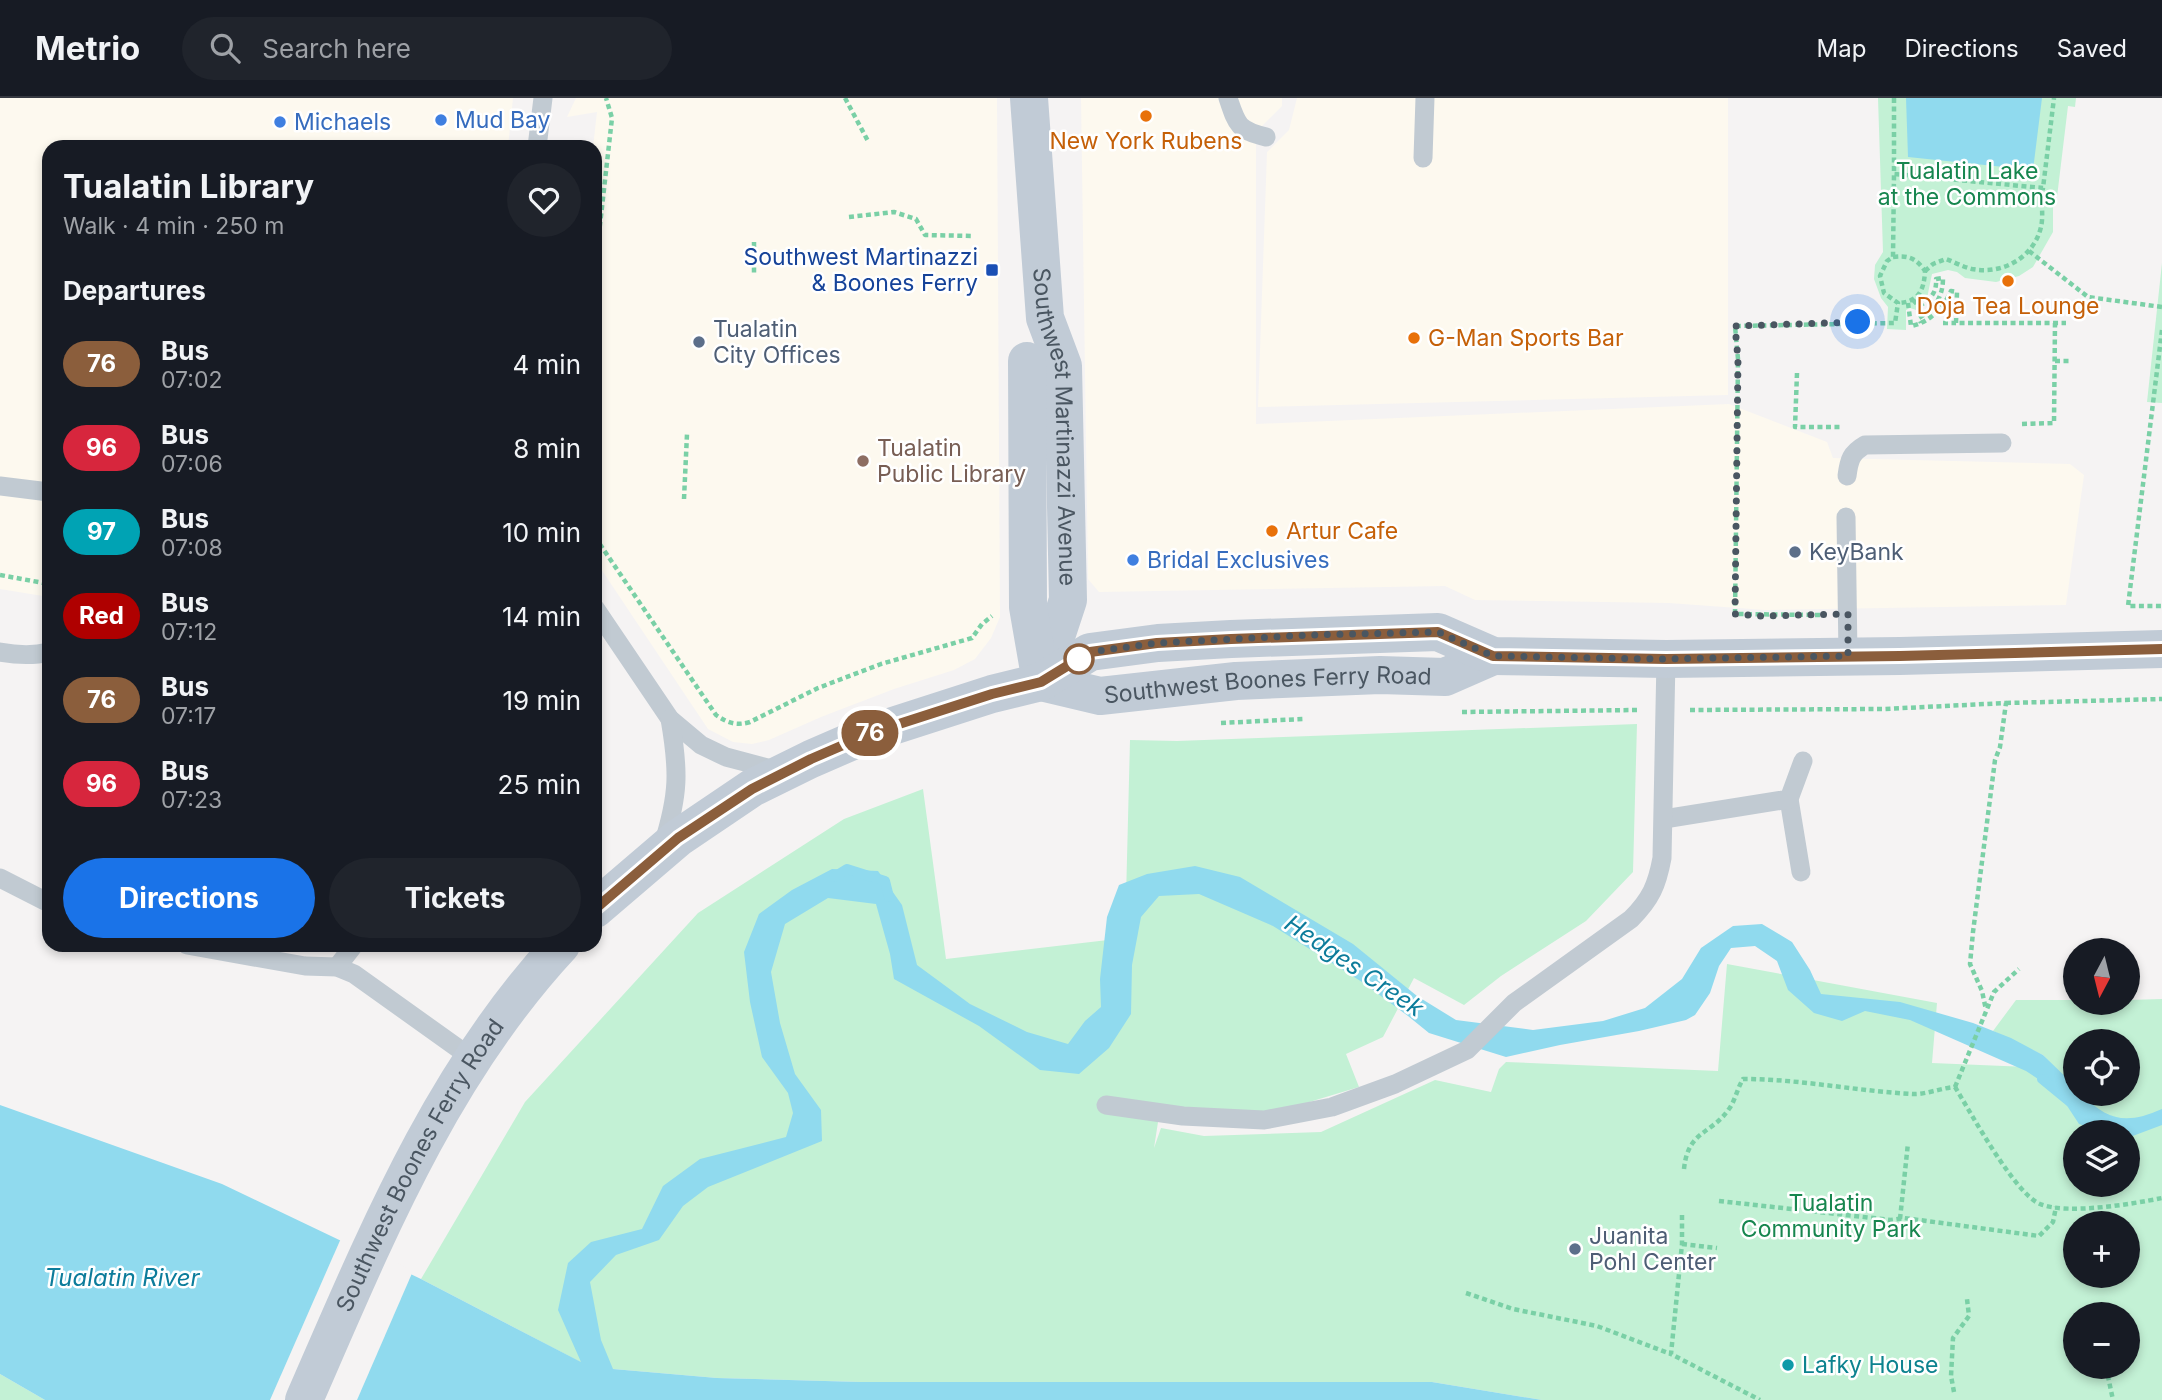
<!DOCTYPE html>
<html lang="en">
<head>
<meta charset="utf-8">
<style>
  :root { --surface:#171b24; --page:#20242c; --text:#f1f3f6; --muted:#9ea1a6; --line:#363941; --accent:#1a73e8 }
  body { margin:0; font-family:Inter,sans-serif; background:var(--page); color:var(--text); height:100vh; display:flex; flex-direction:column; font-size:26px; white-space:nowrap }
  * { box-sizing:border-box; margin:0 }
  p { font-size:23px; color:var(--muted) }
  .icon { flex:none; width:38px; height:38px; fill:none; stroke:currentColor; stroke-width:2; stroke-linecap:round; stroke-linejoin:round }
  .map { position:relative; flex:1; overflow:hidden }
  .panel { position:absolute; left:42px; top:42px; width:560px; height:812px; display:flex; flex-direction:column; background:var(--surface); border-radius:21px; box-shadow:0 4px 10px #0003 }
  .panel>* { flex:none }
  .badge { padding:0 14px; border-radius:23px; font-size:24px; line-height:46px }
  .needle { width:46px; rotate:187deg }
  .fabs { position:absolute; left:2063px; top:840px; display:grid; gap:14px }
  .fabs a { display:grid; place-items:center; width:77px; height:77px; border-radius:50%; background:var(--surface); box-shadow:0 4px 10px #0003; font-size:35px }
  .you { position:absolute; width:35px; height:35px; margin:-18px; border:5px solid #fff; border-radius:50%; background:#1a73e8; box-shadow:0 0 0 10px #1a73e833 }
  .map>.badge { position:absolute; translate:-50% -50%; box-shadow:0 0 0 4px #fff }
  h2 { padding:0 21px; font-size:26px; line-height:63px }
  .round { display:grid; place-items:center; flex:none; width:74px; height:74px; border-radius:37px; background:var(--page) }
  .head { display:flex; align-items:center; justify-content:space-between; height:119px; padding:0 21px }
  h1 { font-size:33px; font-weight:700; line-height:52px }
  .action { display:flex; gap:14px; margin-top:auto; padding:14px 21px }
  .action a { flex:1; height:80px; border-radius:42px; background:var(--accent); color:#fff; font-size:28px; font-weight:700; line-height:80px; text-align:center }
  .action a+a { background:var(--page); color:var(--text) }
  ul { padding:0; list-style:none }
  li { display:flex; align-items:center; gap:21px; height:84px; padding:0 21px }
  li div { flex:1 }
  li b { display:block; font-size:26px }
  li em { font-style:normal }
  li .badge { min-width:77px; font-weight:700; text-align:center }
  header { display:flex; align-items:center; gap:42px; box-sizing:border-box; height:98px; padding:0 35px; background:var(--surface); border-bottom:2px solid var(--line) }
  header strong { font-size:33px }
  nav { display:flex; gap:38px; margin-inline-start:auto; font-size:24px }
  .search { width:490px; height:63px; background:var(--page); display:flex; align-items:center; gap:18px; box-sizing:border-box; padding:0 24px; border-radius:38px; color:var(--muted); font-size:26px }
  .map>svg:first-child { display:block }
  .commercial { fill:#fdf9ef }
  .green { fill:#c3f1d5; fill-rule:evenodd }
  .water { fill:#90daee }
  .pier { fill:#f5f3f3 }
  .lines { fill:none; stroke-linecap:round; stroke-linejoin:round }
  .stream { stroke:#90daee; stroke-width:10 }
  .path { stroke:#7ad0a6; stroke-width:4.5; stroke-dasharray:5 3.5; stroke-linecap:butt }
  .service { stroke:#c1cad2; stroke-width:19 }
  .secondary { stroke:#c1cbd6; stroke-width:38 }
  .line-casing { stroke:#fff; stroke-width:16 }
  .line { stroke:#8b5e3c; stroke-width:10 }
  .walk { stroke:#4a5661; stroke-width:7; stroke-dasharray:0 12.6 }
  .food-dot { fill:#e8710a; stroke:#fff; stroke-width:2.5 }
  .shop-dot { fill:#3f7fe0; stroke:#fff; stroke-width:2.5 }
  .transit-dot { fill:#1a4fb4; stroke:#fff; stroke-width:2.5 }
  .service-dot { fill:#5c6f8a; stroke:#fff; stroke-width:2.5 }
  .education-dot { fill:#8d6e63; stroke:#fff; stroke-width:2.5 }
  .stop-dot { fill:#fff; stroke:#8b5e3c; stroke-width:3.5 }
  .culture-dot { fill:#0f9aa8; stroke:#fff; stroke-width:2.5 }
  .labels { text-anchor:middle; stroke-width:5; stroke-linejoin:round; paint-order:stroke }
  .shop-label { font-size:23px; fill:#366cbe; stroke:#fff; text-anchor:start }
  .food-label { font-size:23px; fill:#c56008; stroke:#fff }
  .park-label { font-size:23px; fill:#17864f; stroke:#fff }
  .transit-label { font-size:23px; fill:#164399; stroke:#fff; text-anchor:end }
  .service-label { font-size:23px; fill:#4e5e75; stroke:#fff; text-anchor:start }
  .street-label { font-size:23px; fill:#4a5661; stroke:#fff }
  .education-label { font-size:23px; fill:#785e54; stroke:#fff; text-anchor:start }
  .culture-label { font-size:23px; fill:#0d838f; stroke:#fff; text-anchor:start }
  .water-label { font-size:24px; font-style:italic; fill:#0c7c9b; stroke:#fff }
</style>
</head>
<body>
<header>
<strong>Metrio</strong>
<div class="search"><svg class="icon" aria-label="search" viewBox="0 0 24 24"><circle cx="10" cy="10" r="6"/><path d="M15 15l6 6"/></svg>Search here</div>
<nav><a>Map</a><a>Directions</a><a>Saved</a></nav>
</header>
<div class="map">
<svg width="2162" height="1302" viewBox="0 0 2162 1302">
  <rect width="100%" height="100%" fill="#f5f3f3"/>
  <g class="commercial">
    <path d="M0,0h513l-5,49h-459v450l-49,-8z"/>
    <path d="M576,0h421l3,519 -9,21 -16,21 -21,11 -60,19 -73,28 -52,23 -17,4 -19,-2 -25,-13 -113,-169v-413h-2l4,-35 -30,5z"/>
    <path d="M1081,0h201v8l-26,26v292l473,-20 98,38 6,16 237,6 14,11 -18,130 -301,5 -96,-7 -194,-3 -30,-14 -346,6 -11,-13z"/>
    <path d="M1297,0h431v297l-470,12 9,-255 22,-22z"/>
  </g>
  <g class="green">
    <path d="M1878,0h198l-1,9 -7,-1 -11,91 -4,2v33l-20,35 -14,9 -23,6 -31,-4 -8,-6 -9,-2 -16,4 -5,24 -11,12 -6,-2 -4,2v20l-19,-1 1,-22 -7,-9 -7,-19 1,-14 8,-13z"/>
    <path d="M2162,165v140l-15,-1z"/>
    <path d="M1637,626l-4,148 -47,49 -85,55 -37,29 -50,-27 -31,59 -37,17 13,33 -86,26 -113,-4 -6,39 7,-20 43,8 117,-4 114,-52 56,12 8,-23 7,-7 212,9 9,-107 210,39 -5,60 123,5 -12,-13 -50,-24 23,-31h59l1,3h52v-3l34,-1v401h-620l-110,-18h-571l-144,-4 -127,-11 -169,-88 104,-177 173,-189 146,-94 79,-30 23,170 179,-21 5,-198 47,1zM2076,943h52v53h-52zM2076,1034h52v53h-52zM2076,1125h52v53h-52zM2076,1216h52v53h-52z"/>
    <path d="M0,1276l45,26h-45z"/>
  </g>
  <g class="water">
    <path d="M1906,0h136l-9,72 -125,-13z"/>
    <path d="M1195,768l45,11 113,67 64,52 39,24 77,10 70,-9 42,-13 37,-29 19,-31 32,-22 29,-2 30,18 18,28 11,24 79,8 73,21 38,15 32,17 32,31 1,8h6c26,28 46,30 80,15v16l-32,12 -2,-5h-24l-25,-8 -21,-32 -32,-21 -116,-51 -45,-9 -23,10 -28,-8 -26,-23 -11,-29 -22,-15 -24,2 -12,18 -9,27 -15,22 -9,5 -47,11 -79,14 -54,12 -77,-24 -21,-17 -46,-34 -89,-56 -74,-32 -40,2 -18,21 -9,48 -1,49 -22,34 -30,26 -39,-4 -61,-44 -85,-47 -4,-25 -14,-50 -48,-6 -43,26 -14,48 9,51 15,51 26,36 1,31 -114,46 -25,19 -24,34 -43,15 -26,27 11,58 12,29 104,9 144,4h571l110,18h-1497l-45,-26v-269l222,79 199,95 160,83 -23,-52 10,-47 23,-21 51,-13 21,-43 37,-27 86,-22 7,-24 -5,-20 -26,-36 -12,-55 -6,-50 15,-38 33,-24 40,-21 46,2 24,34 15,60 53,39 57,28 41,12 17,-23 16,-14 -1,-28 7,-62 12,-32 28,-11z"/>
  </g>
  <path class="pier" d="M342,1138l71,35 -56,129h-87z"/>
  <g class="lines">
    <g class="stream">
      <path d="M834,779l13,-8 38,12 4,16"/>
      <path d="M2042,981l28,23"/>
    </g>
    <g class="path">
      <path d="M845,0l24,45"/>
      <path d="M1894,0v76l149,14 11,-90"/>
      <path d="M849,119l45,-5 22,7 9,16 49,1"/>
      <path d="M754,144v31"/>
      <path d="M2029,153l59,46 74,10"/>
      <path d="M1893,159c15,-2 23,1 32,14 -1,19 -6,31 -27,32"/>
      <path d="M595,171l17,-151 -6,-20"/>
      <path d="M1925,173l8,-7 13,-5c8,3 17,8 26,10 31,6 62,-12 69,-42 3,-13 -1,-26 2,-39"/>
      <path d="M1913,202l6,6c11,-6 18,-13 17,-27l7,-1c0,19 -8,30 -24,40l2,5"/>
      <path d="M1908,205l3,23c18,-3 33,-19 40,-35l6,1 -1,31h110"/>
      <path d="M1943,225h13"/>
      <path d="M2162,232l-34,276h34"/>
      <path d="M2055,263h15"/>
      <path d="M1797,275l-2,54h47"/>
      <path d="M2022,326l32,-1 1,-100"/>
      <path d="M684,401l3,-65"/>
      <path d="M595,439l121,178c12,8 20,11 34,7l68,-34 63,-24 91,-26 10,-14 10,-8"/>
      <path d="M0,477l49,9"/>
      <path d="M1820,517l-85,-1 3,-255 -3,-33 160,-3 3,-20 -14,-10 -4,-17 7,-15 6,-4 1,-83"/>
      <path d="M2006,605l156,-4"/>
      <path d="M1690,612l194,-1 122,-6 -6,44 -5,13 -22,172 -3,32 12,27 4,19"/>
      <path d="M1462,614l177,-2"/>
      <path d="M1221,625l82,-4"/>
      <path d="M1955,989c16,26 60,107 85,117 27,11 92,0 122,-6"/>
      <path d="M1955,989l39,-95 25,-23"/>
      <path d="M1684,1071c4,-39 27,-34 45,-60 6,-8 8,-20 14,-30 57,0 113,12 169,15 12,1 29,-6 43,-7"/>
      <path d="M1719,1103l172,19 13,-2 135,18 14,-14 3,-15"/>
      <path d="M1682,1117v29l-11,110 89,46"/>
      <path d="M1900,1121l8,-76"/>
      <path d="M1682,1146l35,4"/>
      <path d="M1466,1195l47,16 84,17 74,28"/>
      <path d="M2106,1269l7,33"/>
      <path d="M1954,1294l-3,-16 2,-38 16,-22 -2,-17"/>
    </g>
    <g class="service">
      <path d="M1228,0c9,27 10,32 38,39"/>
      <path d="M537,49l6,-49"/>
      <path d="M1423,60l2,-60"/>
      <path d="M1847,378c2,-16 4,-23 18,-31l137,-2"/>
      <path d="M0,388l49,6"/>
      <path d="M1846,419l2,139"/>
      <path d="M595,510l75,111 31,26 25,12 53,14"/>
      <path d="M0,554c16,3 33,4 49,0"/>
      <path d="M1789,701l12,73"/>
      <path d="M1664,721l125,-20 14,-38"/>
      <path d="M663,747c16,-51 16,-74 7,-126"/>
      <path d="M0,780l49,25"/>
      <path d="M187,847l118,21 32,1 17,7 119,85"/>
      <path d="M337,869l17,-22"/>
      <path d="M1106,1007l77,11 81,4 68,-13 63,-23 72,-34 47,-47 117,-84c20,-20 26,-34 31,-61l4,-199"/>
    </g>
    <g class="secondary">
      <path id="s1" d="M1029,0l16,220 18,48 5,234 -27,82"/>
      <path d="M1027,263l1,246 12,69"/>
      <path id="s2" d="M1041,584l59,14 136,-15 144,-6 65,2 48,-21"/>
      <path d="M595,811l83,-71 74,-50 59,-29 60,-26 121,-39 49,-12 49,-30 68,-9 73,-4 207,-7 55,24 173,3 234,-3 262,-7"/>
      <path id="s3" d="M304,1302c70,-160 136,-325 257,-455"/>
    </g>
  </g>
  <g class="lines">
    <defs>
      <path id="line" d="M595,811l83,-71 74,-49 59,-30 60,-26 121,-39 49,-12 49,-30 67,-9 74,-4 207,-7 55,24 173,3 234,-3 262,-7"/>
    </defs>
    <use href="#line" class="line-casing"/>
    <use href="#line" class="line"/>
    <path class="walk" d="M1079,561l-6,3 17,-10 67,-9 154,-8 127,-3 55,24 164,3 191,-3v-42l-89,2 -24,-2 3,-255 -3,-33 123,-4"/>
  </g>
  <g class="food-dot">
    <circle cx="1146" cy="18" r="7"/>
    <circle cx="2008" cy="183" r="7"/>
    <circle cx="1414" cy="240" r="7"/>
    <circle cx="1272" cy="433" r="7"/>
  </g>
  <g class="shop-dot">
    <circle cx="441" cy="22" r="7"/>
    <circle cx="280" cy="24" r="7"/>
    <circle cx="1133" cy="462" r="7"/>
  </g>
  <rect class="transit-dot" x="985" y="165" width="14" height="14" rx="3.5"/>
  <g class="service-dot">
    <circle cx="699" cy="244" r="7"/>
    <circle cx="1795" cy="454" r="7"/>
    <circle cx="1575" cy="1151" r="7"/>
  </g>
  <circle class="education-dot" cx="863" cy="363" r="7"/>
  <circle class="stop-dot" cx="1079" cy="561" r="14"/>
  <circle class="culture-dot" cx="1788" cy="1267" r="7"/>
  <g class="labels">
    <g class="shop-label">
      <text x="455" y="30">Mud Bay</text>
      <text x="294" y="32">Michaels</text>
      <text x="1147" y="470">Bridal Exclusives</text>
    </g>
    <g class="food-label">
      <text x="1146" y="51">New York Rubens</text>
      <text x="2008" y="216">Doja Tea Lounge</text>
      <text x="1428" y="248" text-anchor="start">G-Man Sports Bar</text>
      <text x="1286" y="441" text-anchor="start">Artur Cafe</text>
    </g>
    <g class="park-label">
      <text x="1967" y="81">Tualatin Lake<tspan x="1967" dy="26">at the Commons</tspan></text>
      <text x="1831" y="1113">Tualatin<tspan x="1831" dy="26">Community Park</tspan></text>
    </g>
    <g class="transit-label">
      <text x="978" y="167">Southwest Martinazzi<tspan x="978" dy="26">&amp; Boones Ferry</tspan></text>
    </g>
    <g class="service-label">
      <text x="713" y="239">Tualatin<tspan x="713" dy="26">City Offices</tspan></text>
      <text x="1809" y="462">KeyBank</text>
      <text x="1589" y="1146">Juanita<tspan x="1589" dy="26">Pohl Center</tspan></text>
    </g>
    <g class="street-label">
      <text dy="8" stroke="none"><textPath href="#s1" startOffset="331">Southwest Martinazzi Avenue</textPath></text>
      <text dy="8" stroke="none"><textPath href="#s2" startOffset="229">Southwest Boones Ferry Road</textPath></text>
      <text dy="8" stroke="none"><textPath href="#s3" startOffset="262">Southwest Boones Ferry Road</textPath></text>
    </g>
    <g class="education-label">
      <text x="877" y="358">Tualatin<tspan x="877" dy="26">Public Library</tspan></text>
    </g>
    <g class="culture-label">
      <text x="1802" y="1275">Lafky House</text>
    </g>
    <g class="water-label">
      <text transform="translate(1354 868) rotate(34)" y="8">Hedges Creek</text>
      <text x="122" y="1188">Tualatin River</text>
    </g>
  </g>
</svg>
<div class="fabs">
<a><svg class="needle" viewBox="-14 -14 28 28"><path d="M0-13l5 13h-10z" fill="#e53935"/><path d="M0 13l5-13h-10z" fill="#9ea1a6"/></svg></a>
<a><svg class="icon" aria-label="locate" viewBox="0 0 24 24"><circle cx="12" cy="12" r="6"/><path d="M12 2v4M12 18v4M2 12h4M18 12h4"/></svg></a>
<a><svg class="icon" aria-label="layers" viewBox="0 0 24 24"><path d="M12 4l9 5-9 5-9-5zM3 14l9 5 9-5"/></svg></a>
<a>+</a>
<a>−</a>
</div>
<div class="you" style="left:1858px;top:224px"></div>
<b class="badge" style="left:870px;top:635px;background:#8b5e3c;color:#fff">76</b>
<section class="panel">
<div class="head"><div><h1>Tualatin Library</h1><p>Walk · 4 min · 250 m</p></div><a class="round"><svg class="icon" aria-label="heart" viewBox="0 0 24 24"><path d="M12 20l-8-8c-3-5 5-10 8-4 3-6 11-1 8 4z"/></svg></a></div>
<h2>Departures</h2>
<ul>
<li><span class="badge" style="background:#8b5e3c;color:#fff">76</span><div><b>Bus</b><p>07:02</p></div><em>4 min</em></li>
<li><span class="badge" style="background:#d7263d;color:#fff">96</span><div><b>Bus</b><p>07:06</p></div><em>8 min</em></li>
<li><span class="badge" style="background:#00a3b4;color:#fff">97</span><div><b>Bus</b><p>07:08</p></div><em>10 min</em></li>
<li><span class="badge" style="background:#af0000;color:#fff">Red</span><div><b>Bus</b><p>07:12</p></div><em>14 min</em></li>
<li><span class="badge" style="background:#8b5e3c;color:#fff">76</span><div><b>Bus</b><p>07:17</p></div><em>19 min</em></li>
<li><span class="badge" style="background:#d7263d;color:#fff">96</span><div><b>Bus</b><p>07:23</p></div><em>25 min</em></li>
</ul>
<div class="action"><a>Directions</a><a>Tickets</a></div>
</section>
</div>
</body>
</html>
